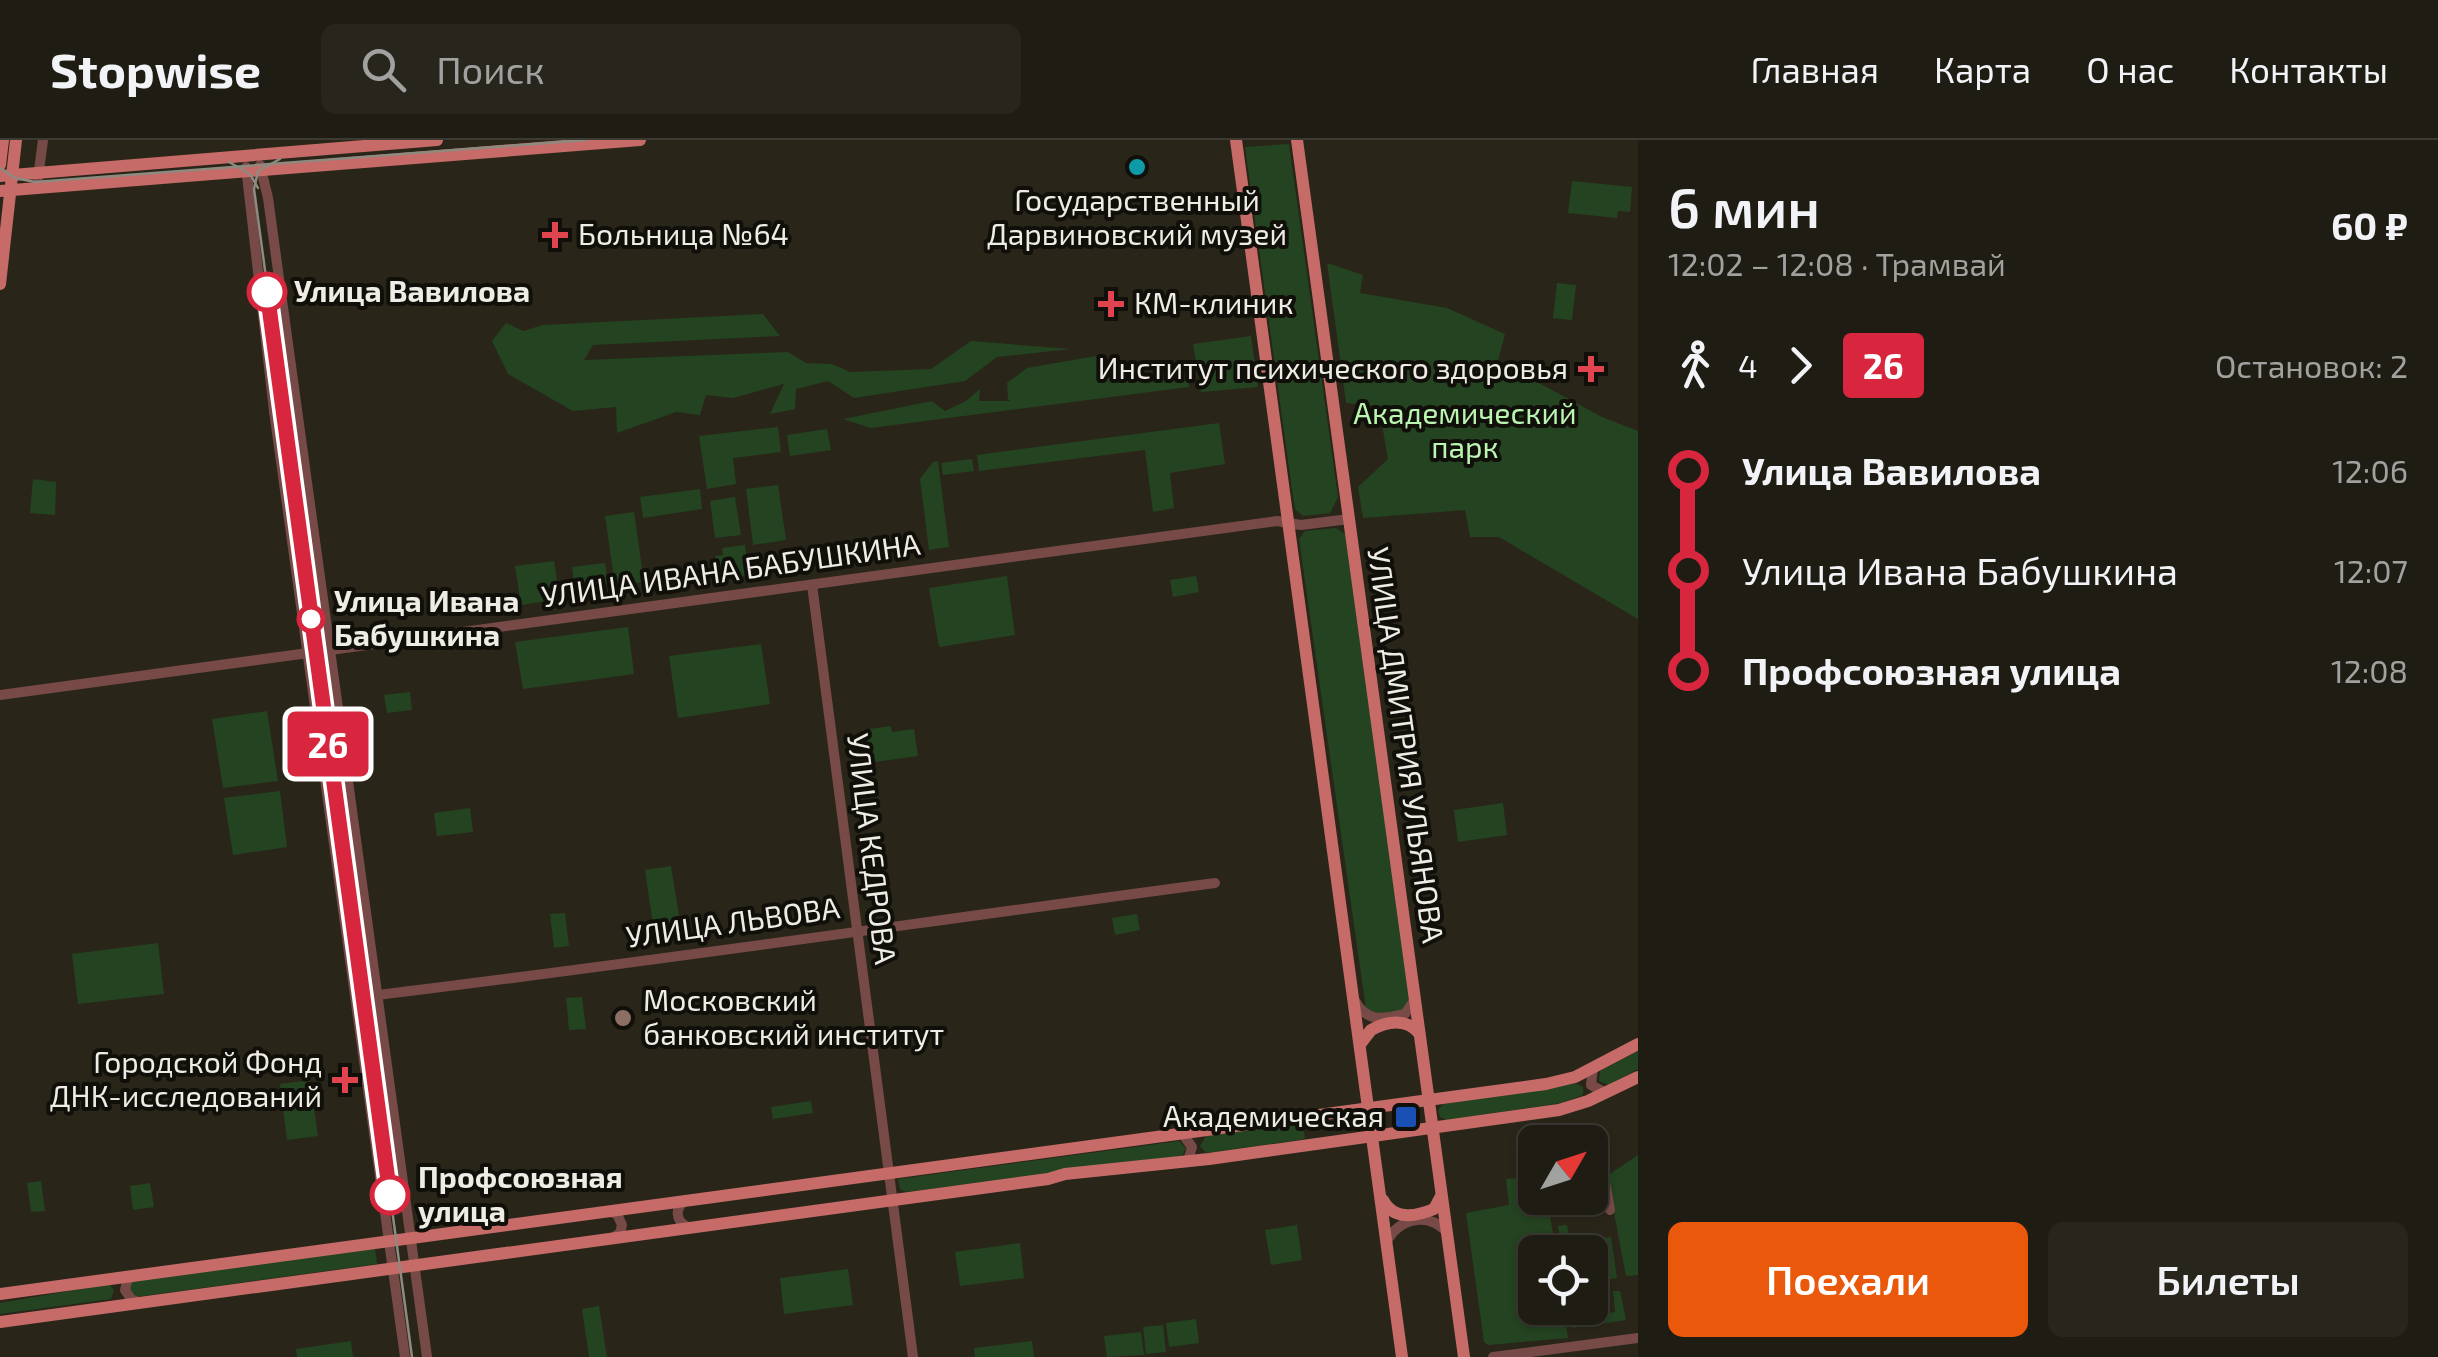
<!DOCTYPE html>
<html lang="ru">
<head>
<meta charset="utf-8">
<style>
  :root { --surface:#1f1c13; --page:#27251c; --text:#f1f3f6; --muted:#a1a1a0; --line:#3c3a33; --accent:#ea580c }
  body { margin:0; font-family:"Exo 2",sans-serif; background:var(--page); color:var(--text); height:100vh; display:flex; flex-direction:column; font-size:38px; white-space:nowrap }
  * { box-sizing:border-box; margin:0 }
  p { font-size:32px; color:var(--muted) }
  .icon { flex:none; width:55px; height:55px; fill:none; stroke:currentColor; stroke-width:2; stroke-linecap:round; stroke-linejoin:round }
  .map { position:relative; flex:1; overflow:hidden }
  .side { display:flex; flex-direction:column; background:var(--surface); width:800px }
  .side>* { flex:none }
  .badge { padding:0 20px; border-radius:8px; font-size:35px; line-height:65px }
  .needle { width:65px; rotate:51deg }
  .tools { position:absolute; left:1518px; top:985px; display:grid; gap:20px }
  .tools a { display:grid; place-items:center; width:90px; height:90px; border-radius:15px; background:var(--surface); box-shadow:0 2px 8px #0004,0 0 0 2px var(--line); font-size:50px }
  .map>.badge { position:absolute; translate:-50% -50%; box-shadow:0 0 0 5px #fff }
  .legs { display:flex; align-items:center; gap:15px; height:110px; padding:0 30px; font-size:32px }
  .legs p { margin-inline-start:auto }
  .overview { display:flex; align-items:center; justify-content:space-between; height:170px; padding:0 30px }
  h1 { font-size:55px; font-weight:600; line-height:75px }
  .action { display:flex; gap:20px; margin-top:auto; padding:20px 30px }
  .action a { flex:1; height:115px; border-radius:15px; background:var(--accent); color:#fff; font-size:40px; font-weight:600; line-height:115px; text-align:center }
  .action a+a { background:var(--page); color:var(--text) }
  ul { padding:0 30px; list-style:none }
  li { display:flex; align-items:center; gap:35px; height:100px; font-size:38px }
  li i { display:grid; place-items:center; width:15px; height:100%; margin:0 12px; background:currentColor }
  li i::after { content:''; width:25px; height:25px; margin:-12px; border:8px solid; border-radius:50%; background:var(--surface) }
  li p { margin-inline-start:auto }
  li:first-child i { background:linear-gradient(#0000 50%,currentColor 0) }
  li:last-child i { background:linear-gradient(currentColor 50%,#0000 0) }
  header { display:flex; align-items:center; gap:60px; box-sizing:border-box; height:140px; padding:0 50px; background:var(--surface); border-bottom:2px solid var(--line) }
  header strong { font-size:48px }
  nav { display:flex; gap:55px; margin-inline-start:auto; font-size:35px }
  .search { width:700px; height:90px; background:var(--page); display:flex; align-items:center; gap:25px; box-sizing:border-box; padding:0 35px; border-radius:15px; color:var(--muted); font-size:38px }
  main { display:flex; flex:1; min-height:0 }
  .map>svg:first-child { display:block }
  .green { fill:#244320 }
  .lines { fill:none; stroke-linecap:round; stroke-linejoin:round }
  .minor { stroke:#774a47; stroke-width:10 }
  .major { stroke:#c66b67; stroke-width:12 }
  .tram { stroke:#8d8a80; stroke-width:2.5 }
  .line-1-casing { stroke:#fff; stroke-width:22 }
  .line-1 { stroke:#d7263d; stroke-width:15 }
  .culture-dot { fill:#0f9aa8; stroke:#100f09; stroke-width:4 }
  .health-dot { fill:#e0444e; stroke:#100f09; stroke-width:4 }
  .stop-1-dot { fill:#fff; stroke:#d7263d; stroke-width:5 }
  .education-dot { fill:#8d6e63; stroke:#100f09; stroke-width:4 }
  .transit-dot { fill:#1a4fb4; stroke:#100f09; stroke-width:4 }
  .labels { text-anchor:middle; stroke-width:8; stroke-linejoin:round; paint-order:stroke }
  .poi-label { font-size:30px; fill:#eeece4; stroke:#100f09; text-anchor:start }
  .stop-label { font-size:30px; font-weight:bold; fill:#eeece4; stroke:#100f09; text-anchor:start }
  .park-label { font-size:30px; fill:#bbf5b2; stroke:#100f09 }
  .street-label { font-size:30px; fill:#eeece4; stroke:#100f09 }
</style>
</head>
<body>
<header>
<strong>Stopwise</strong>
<div class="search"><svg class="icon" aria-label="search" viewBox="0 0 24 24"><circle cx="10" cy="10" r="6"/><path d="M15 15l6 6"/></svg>Поиск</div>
<nav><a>Главная</a><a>Карта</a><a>О нас</a><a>Контакты</a></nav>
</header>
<main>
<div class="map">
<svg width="1638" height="1217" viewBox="0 0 1638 1217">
  <rect width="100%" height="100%" fill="#292619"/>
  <g class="green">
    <path d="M1289,4l49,353 -8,16 -27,3 -8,-7 -2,-12 -48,-350z"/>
    <path d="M1572,41l60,6 -2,25 -12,-1 -1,7 -49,-5z"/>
    <path d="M1327,123l36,12 -3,18 87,15 58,26 -7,27 104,56 36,14v188l-139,-82h-29l-5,-27 -102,8 -5,-31 30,-28 -9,-52 -33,-4z"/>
    <path d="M1557,143l19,2 -4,35 -19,-2z"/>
    <path d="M763,174l17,22 -187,9 -9,15 204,-8 18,11 26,1 18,8 81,-3 40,-28 99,8 -73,8 -32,24 -111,17 -26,-17 -32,8 -1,20 -25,5 14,-30 -51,14 -27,-3 -6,20 -24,-3 -59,21 -1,-26 -43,4 -65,-37 -16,-33 14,-18 17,8 20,-6z"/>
    <path d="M1251,196l7,51 -57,5 -8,-48z"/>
    <path d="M1096,216l43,23 49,-7 1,15 -318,41 -28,-9 89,-18 13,10 21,-10 14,-12 -1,12h32l-3,-2 -1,-16 20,-15z"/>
    <path d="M1219,283l6,41 -55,9 4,35 -21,4 -8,-62 -166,21 -2,-16z"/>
    <path d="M778,287l3,25 -48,6 3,26 -29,5 -8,-53z"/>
    <path d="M827,289l4,21 -41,6 -3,-21z"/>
    <path d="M972,319l2,12 -31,4 -2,-12z"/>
    <path d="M938,321l11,86 -20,3 -9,-71 13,-17z"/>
    <path d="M33,339l23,3 -1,33 -25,-2z"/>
    <path d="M778,345l8,55 -33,5 -7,-56z"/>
    <path d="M700,349l2,20 -59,9 -3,-21z"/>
    <path d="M735,357l6,38 -26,3 -5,-37z"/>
    <path d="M634,372l10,70 -29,3 -10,-69z"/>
    <path d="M1336,388l9,6 65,464 -2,11 -36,7 -6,-7 -67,-470 6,-8z"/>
    <path d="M745,405l4,30 -30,6 -4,-25 8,-1 -1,-7z"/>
    <path d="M554,421l6,38 -39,6 -6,-39z"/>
    <path d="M605,423l3,21 -33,5 -3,-22z"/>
    <path d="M1007,436l8,59 -76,12 -10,-59z"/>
    <path d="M1196,436l3,16 -26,5 -3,-17z"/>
    <path d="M628,487l6,47 -111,15 -8,-47z"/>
    <path d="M761,504l9,60 -92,14 -9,-62z"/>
    <path d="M410,552l2,18 -25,3 -3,-18z"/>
    <path d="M267,571l11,70 -55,7 -11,-69z"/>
    <path d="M891,586l1,6 22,-3 4,27 -51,7 -5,-33z"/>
    <path d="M280,651l7,56 -54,8 -9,-57z"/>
    <path d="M1503,663l4,32 -49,7 -4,-32z"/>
    <path d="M470,668l3,24 -36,4 -3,-23z"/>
    <path d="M671,726l9,55 -27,4 -8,-55z"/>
    <path d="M565,773l4,33 -15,2 -4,-34z"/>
    <path d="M1137,774l3,16 -25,5 -3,-17z"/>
    <path d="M158,803l6,51 -86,10 -6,-50z"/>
    <path d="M582,857l4,32 -17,1 -3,-32z"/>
    <path d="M1638,911v18l-30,16 -9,-4 1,-10z"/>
    <path d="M310,940l8,56 -31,4 -7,-56z"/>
    <path d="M1575,943l8,4v8l-22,8 -115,17 -6,-3 -2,-7 5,-6z"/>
    <path d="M811,961l2,12 -40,6 -2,-12z"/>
    <path d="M1303,983l2,16 -99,14 -6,-7 6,-10z"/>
    <path d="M1179,1001l7,7 -4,8 -276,36 -6,-3 -2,-10z"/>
    <path d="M1638,1015v120l-12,1 -19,-100z"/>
    <path d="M1533,1016l2,42h12l9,54h-21v56h29l4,30 -80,7 -4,-3 -18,-129 43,-8 -3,-26 17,-1z"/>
    <path d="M1596,1029l7,37 -48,9 -3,-17h38v-28z"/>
    <path d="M41,1041l4,30 -14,1 -4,-29z"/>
    <path d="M150,1043l4,24 -21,3 -3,-24z"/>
    <path d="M1297,1085l5,35 -31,5 -6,-35z"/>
    <path d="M1567,1085l3,18 41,-6 6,41 -27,4v-30h-28l-4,-26z"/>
    <path d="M1020,1103l4,35 -64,8 -5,-34z"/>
    <path d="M375,1108l2,16 -241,33 -6,-4 -1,-7 5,-5z"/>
    <path d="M848,1129l5,36 -69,9 -4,-36z"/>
    <path d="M109,1144l5,6 -3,9 -111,15v-11z"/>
    <path d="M1613,1151h7l6,29 -53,8 -3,-13 7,-2 4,4 34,-5z"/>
    <path d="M599,1166l8,51h-18l-7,-48z"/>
    <path d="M1196,1179l3,24 -30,4 -3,-24z"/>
    <path d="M1163,1185l3,27 -20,2 -3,-27z"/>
    <path d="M1141,1192l3,23 -37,2 -3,-21z"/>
    <path d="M351,1201l2,16h-56l-1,-8z"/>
    <path d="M1032,1201l2,16h-59l-1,-9z"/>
  </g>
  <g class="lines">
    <g class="minor">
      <path d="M260,25l8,33 159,1159"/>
      <path d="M246,27l28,244 131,946"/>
      <path d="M38,38l5,-38"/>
      <path d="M812,445l101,772"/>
      <path d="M0,555l1277,-174 24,4 48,-6"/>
      <path d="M378,855c279,-34 558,-75 837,-112"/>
      <path d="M1355,861c12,22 28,18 50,13l10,-15"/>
      <path d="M1593,928l-2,17 15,8"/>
      <path d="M1182,993l10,14 -4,14"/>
      <path d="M1602,1026l8,44"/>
      <path d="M684,1061c-11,10 -7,24 8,27"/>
      <path d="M607,1071l10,3 5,11 -2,8 -9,6"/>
      <path d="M1387,1101c13,-23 40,-29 59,-10"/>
      <path d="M133,1136l-6,5 -2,9 6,9 9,4"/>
      <path d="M1493,1217l145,-19"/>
    </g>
    <g class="major">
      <path d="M1236,0l166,1217"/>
      <path d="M1297,0l167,1217"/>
      <path d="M0,25l3,-25"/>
      <path d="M0,36l437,-36"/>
      <path d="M0,51l640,-51"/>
      <path d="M0,144l16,-144"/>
      <path d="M1361,903l10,-13c16,-9 35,-12 48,3"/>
      <path d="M1383,1060c10,20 32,17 51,9l7,-13"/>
      <path d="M0,1154l1546,-210 29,-7 63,-33"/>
      <path d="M0,1182l1048,-143 17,-5 144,-15 350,-49 29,-9 50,-24"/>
    </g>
    <g class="tram">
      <path d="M280,19l-22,12 -4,18 158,1168"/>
      <path d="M229,22l21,12 8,14"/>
      <path d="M0,28l15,10 20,4 551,-42"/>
    </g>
  </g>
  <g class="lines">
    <defs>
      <path id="line-1" d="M267,152l123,903"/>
    </defs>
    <use href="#line-1" class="line-1-casing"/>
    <use href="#line-1" class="line-1"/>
  </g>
  <circle class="culture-dot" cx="1137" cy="27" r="10"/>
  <g class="health-dot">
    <path d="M550 80h10v10h10v10h-10v10h-10v-10h-10v-10h10z"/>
    <path d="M1106 149h10v10h10v10h-10v10h-10v-10h-10v-10h10z"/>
    <path d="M1586 214h10v10h10v10h-10v10h-10v-10h-10v-10h10z"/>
    <path d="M340 925h10v10h10v10h-10v10h-10v-10h-10v-10h10z"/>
  </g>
  <g class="stop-1-dot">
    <circle cx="267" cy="152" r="18"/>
    <circle cx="311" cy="479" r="12"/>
    <circle cx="390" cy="1055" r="18"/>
  </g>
  <circle class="education-dot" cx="623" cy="878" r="10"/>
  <rect class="transit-dot" x="1394" y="965" width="24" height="24" rx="5"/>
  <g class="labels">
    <g class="poi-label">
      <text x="1137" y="71" text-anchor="middle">Государственный<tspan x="1137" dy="34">Дарвиновский музей</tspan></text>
      <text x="578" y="105">Больница №64</text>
      <text x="1134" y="174">КМ-клиник</text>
      <text x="1568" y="239" text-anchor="end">Институт психического здоровья</text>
      <text x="643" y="871">Московский<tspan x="643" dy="34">банковский институт</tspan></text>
      <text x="322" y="933" text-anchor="end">Городской Фонд<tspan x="322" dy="34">ДНК-исследований</tspan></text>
      <text x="1384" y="987" text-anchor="end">Академическая</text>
    </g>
    <g class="stop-label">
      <text x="294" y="162">Улица Вавилова</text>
      <text x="334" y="472">Улица Ивана<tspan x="334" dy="34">Бабушкина</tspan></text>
      <text x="418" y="1048">Профсоюзная<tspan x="418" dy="34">улица</tspan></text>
    </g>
    <g class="park-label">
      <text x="1465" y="284">Академический<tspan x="1465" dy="34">парк</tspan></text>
    </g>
    <g class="street-label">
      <text transform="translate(731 431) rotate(-8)" y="10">УЛИЦА ИВАНА БАБУШКИНА</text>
      <text transform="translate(1405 605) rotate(82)" y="10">УЛИЦА ДМИТРИЯ УЛЬЯНОВА</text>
      <text transform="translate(871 709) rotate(83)" y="10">УЛИЦА КЕДРОВА</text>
      <text transform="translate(733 783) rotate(-8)" y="10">УЛИЦА ЛЬВОВА</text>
    </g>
  </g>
</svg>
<div class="tools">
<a><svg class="needle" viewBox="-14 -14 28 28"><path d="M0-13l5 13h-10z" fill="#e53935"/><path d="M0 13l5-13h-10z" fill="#a1a1a0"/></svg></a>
<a><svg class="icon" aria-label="locate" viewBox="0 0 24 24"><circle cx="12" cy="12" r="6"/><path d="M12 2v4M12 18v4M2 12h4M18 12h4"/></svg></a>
</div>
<b class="badge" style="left:328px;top:604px;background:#d7263d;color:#fff">26</b>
</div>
<section class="side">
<div class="overview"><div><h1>6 мин</h1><p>12:02 – 12:08 · Трамвай</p></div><b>60 ₽</b></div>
<div class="legs"><svg class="icon" aria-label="walk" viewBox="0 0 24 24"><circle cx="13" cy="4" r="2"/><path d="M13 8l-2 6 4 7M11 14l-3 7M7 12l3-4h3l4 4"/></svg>4<svg class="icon" aria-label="forward" viewBox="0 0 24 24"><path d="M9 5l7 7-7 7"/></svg><b class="badge" style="background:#d7263d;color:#fff">26</b><p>Остановок: 2</p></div>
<ul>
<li><i style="color:#d7263d"></i><b>Улица Вавилова</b><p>12:06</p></li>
<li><i style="color:#d7263d"></i><span>Улица Ивана Бабушкина</span><p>12:07</p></li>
<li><i style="color:#d7263d"></i><b>Профсоюзная улица</b><p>12:08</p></li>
</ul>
<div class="action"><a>Поехали</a><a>Билеты</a></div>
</section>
</main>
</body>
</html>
